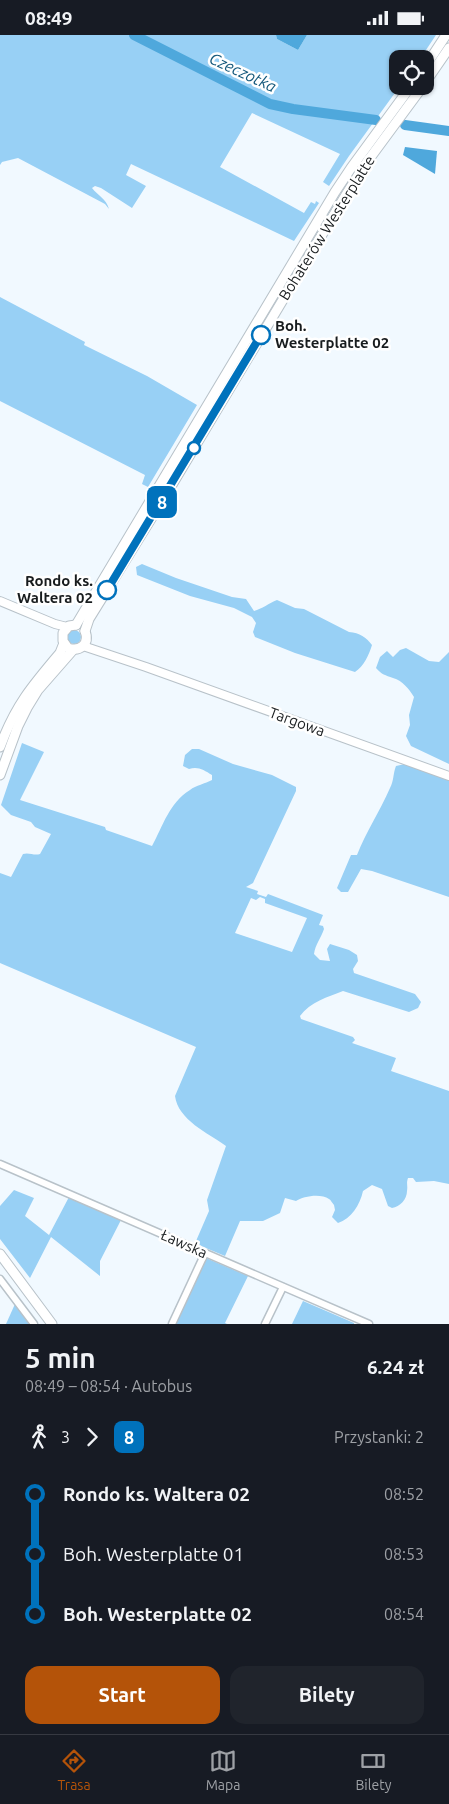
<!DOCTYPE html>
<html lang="pl">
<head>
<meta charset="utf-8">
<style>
  :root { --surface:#171b24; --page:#20242c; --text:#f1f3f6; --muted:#9ea1a6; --line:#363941; --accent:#b45309 }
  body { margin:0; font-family:Ubuntu,sans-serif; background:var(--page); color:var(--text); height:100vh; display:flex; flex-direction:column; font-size:19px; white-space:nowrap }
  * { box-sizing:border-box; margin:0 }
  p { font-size:16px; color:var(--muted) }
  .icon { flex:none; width:28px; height:28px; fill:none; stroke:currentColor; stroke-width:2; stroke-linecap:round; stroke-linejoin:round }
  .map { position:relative; height:1289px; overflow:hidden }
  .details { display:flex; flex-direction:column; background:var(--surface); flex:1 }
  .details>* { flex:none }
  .badge { padding:0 10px; border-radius:8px; font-size:18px; line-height:32px }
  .controls { position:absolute; left:389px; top:15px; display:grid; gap:10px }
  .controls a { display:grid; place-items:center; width:45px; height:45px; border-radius:10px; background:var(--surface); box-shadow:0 1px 4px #0004; font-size:25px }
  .map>.badge { position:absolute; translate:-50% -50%; box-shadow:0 0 0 2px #fff }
  .legs { display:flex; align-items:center; gap:8px; height:55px; padding:0 25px; font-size:16px }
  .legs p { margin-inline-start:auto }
  .overview { display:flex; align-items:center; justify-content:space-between; height:85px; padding:0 25px }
  h1 { font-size:28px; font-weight:700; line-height:38px }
  .button { display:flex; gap:10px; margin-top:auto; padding:10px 25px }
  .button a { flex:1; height:58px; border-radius:15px; background:var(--accent); color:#fff; font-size:20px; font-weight:700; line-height:58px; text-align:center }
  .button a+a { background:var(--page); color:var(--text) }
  ul { padding:0 25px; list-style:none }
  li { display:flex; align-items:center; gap:18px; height:60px; font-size:19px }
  li i { display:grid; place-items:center; width:8px; height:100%; margin:0 6px; background:currentColor }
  li i::after { content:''; width:12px; height:12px; margin:-6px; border:4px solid; border-radius:50%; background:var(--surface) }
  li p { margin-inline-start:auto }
  li:first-child i { background:linear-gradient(#0000 50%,currentColor 0) }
  li:last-child i { background:linear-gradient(currentColor 50%,#0000 0) }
  .status { display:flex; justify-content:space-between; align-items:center; height:35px; padding:0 25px; background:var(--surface); direction:ltr }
  .status svg { height:14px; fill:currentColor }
  .tab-bar { display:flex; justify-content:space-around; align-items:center; height:70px; border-top:1px solid var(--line); background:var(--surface); font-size:14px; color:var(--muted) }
  .tab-bar a { display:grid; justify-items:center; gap:2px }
  .tab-bar .on { color:var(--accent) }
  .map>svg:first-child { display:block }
  .green { fill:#98d0f5; fill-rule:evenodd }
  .water { fill:#4fa8dc }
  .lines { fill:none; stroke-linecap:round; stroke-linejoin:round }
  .river { stroke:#4fa8dc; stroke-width:10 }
  .minor-casing { stroke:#b8c2c9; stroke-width:9 }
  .tertiary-casing { stroke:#b8c2c9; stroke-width:10 }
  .secondary-casing { stroke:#b8c2c9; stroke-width:11 }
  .minor { stroke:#fff; stroke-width:6 }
  .tertiary { stroke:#fff; stroke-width:8 }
  .secondary { stroke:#fff; stroke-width:9 }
  .line-1-casing { stroke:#fff; stroke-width:11 }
  .line-1 { stroke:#0072bc; stroke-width:8 }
  .stop-1-dot { fill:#fff; stroke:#0072bc; stroke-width:2.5 }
  .labels { text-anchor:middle; stroke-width:5; stroke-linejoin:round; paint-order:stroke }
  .street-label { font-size:15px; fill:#181c1e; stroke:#fff }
  .stop-label { font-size:15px; font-weight:bold; fill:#181c1e; stroke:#fff; text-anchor:start }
  .water-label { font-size:16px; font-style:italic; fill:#14587b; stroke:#fff }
</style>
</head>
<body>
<div class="status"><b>08:49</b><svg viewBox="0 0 49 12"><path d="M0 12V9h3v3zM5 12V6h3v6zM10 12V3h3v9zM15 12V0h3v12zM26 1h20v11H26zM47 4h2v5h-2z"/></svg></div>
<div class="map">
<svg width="449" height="1289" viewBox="0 0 449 1289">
  <rect width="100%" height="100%" fill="#f1f9ff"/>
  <g class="green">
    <path d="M0,0h276l1,4 21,11 9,-15h129l-16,24h-22v27h2l-51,70 -20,30 -6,-4 17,-28 -88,-41 -32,54 84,46 7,-11 4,2 1,-3 3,2 -25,38 -163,-77 -5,11 20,11 -14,22 -31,-20 -6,-2 -3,2c6,8 14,10 17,21l-4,-5 -87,-46 -16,4 -2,3z"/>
    <path d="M0,262l85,45 -1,3 63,31 50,29 -49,82 -6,-3 3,-9 -145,-74z"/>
    <path d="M142,529l34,14 56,19 14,2 8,12c8,-2 15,-8 23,-11l18,8 9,1 45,23c11,1 17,5 23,13 -3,10 -8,21 -17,27l-60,-19 -40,-16 -2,-5 3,-9 -4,-6 -18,-9 -44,-12 -53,-21 -1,-8z"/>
    <circle cx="74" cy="602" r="7"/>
    <path d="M406,613l23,13 10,1 10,-10v112l-38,-18 -5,-10 4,-11 -1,-10 5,-18c-5,-8 -11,-16 -21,-19 -8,-3 -11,-3 -17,-10l4,-11 7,-6 6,6 7,-7z"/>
    <path d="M22,708l22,9 -24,48 85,27 1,3 46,16c11,-20 17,-43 38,-56 6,-5 15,-6 22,-10v-5c-8,-5 -14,-9 -23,-6l-6,-3 2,-11 7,-6h7l34,15 39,11 24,12v4l-43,92 -7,4 12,4 -1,3 9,3 2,-3 55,21 -4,10 4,1 1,3c-3,9 -9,16 -10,25l6,6 10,1 -3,-12 3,-5 19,6 8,5 1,6 -5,8 1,4 61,21 6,8 -3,6 -9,4 -66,-21c-15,6 -33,11 -43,25l1,3 52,18 2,3 -3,3 44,15 -5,13 58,20v93l-15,-3 -18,1 -3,-4h-5c-2,6 0,7 -1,13 0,8 -7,16 -15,17l-4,-2 -6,-17 -10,-4 -9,6c-3,14 -12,28 -25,32l-6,-6 3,-7 -1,-5c-2,-2 -3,-5 -5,-6 -8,-6 -26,-3 -33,2l-11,-3 -5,15 -17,8h-23l-15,35 -24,-10 -5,-5 13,-30 -2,-11 19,-54c-18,-13 -48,-26 -51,-50l21,-49 -196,-84v-90l11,4 12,-23c6,-2 11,2 17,0l11,-20 -16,-7 -4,-5 -20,-7 -10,-10zM260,862l5,2v4l42,15 -15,34 -57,-19 16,-35 5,2z"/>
    <path d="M405,729l44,16v117l-77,-26 -11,-2 -13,23h-7l-4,-4 14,-33h6c9,-23 23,-44 33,-67 4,-7 3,-15 6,-22z"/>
    <path d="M14,1155l20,8 -9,18 24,19 20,-38 52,23 -21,41v15l-49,-39 -21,41 -30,-39v-33z"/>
    <path d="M206,1223l42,18 -23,47 2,1h-55z"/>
    <path d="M303,1266l51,22v1h-62z"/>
    <path d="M15,1269l14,20h-23z"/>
  </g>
  <g class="water">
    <path d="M276,0h31l-9,15 -21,-11z"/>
    <path d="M405,112l32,4 -2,23 -32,-19z"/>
  </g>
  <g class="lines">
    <g class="river">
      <path d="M134,0l136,69 23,5 83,11"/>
      <path d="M405,90l44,6"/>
    </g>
    <defs>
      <g id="minor">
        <path d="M0,1129l369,160"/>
        <path d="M0,1244l34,45"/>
        <path d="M172,1289l33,-71"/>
        <path d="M265,1289l18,-37"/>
      </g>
      <g id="tertiary">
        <path d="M0,566l55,23 12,3"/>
        <path d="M83,611l63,21 303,109"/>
      </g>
      <g id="secondary">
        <path d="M425,32l21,-32"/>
        <path d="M425,48l24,-35"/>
        <path d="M76,590l259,-433 16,-24 60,-82"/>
        <path d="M76,590l-7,1 -6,7v8l5,7c12,4 22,-4 17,-17"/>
        <path d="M85,596l4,-12 78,-126 177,-295 20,-32 59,-80"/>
        <path d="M0,712c15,-41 32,-61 60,-94l4,-10"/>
        <path d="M0,740l18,-49 9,-18 11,-18 35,-40"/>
        <path d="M0,1219l52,70"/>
      </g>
    </defs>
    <use href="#minor" class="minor-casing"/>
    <use href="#tertiary" class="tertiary-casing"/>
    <use href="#secondary" class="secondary-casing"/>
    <use href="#minor" class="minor"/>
    <use href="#tertiary" class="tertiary"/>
    <use href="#secondary" class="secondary"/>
  </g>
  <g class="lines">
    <defs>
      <path id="line-1" d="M107,555l154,-255"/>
    </defs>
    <use href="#line-1" class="line-1-casing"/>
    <use href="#line-1" class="line-1"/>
  </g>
  <g class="stop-1-dot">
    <circle cx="261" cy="300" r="9"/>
    <circle cx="194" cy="413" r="6"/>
    <circle cx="107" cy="555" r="9"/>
  </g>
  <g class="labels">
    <g class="street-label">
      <text transform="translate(327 193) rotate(-58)" y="5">Bohaterów Westerplatte</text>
      <text transform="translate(297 687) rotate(20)" y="5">Targowa</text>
      <text transform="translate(184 1209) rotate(24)" y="5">Ławska</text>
    </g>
    <g class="stop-label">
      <text x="275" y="296">Boh.<tspan x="275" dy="17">Westerplatte 02</tspan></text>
      <text x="93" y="551" text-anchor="end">Rondo ks.<tspan x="93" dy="17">Waltera 02</tspan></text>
    </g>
    <g class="water-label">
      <text transform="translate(243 37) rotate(25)" y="6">Czeczotka</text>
    </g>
  </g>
</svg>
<div class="controls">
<a><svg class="icon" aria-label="locate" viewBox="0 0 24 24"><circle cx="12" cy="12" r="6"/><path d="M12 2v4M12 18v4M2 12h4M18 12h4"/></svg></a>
</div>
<b class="badge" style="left:162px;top:467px;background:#0072bc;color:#fff">8</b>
</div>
<section class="details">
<div class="overview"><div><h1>5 min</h1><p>08:49 – 08:54 · Autobus</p></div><b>6.24 zł</b></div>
<div class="legs"><svg class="icon" aria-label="walk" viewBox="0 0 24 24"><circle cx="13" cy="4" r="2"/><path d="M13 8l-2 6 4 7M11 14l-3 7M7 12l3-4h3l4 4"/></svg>3<svg class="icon" aria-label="forward" viewBox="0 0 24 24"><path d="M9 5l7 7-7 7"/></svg><b class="badge" style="background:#0072bc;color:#fff">8</b><p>Przystanki: 2</p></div>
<ul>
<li><i style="color:#0072bc"></i><b>Rondo ks. Waltera 02</b><p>08:52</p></li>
<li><i style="color:#0072bc"></i><span>Boh. Westerplatte 01</span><p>08:53</p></li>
<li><i style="color:#0072bc"></i><b>Boh. Westerplatte 02</b><p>08:54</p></li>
</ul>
<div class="button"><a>Start</a><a>Bilety</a></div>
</section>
<nav class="tab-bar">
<a class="on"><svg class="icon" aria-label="directions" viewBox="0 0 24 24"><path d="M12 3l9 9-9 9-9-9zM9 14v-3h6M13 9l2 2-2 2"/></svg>Trasa</a>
<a><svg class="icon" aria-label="map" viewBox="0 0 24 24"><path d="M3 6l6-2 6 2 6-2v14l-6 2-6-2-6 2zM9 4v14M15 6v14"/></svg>Mapa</a>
<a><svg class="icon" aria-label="tickets" viewBox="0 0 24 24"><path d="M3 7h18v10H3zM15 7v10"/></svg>Bilety</a>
</nav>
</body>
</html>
